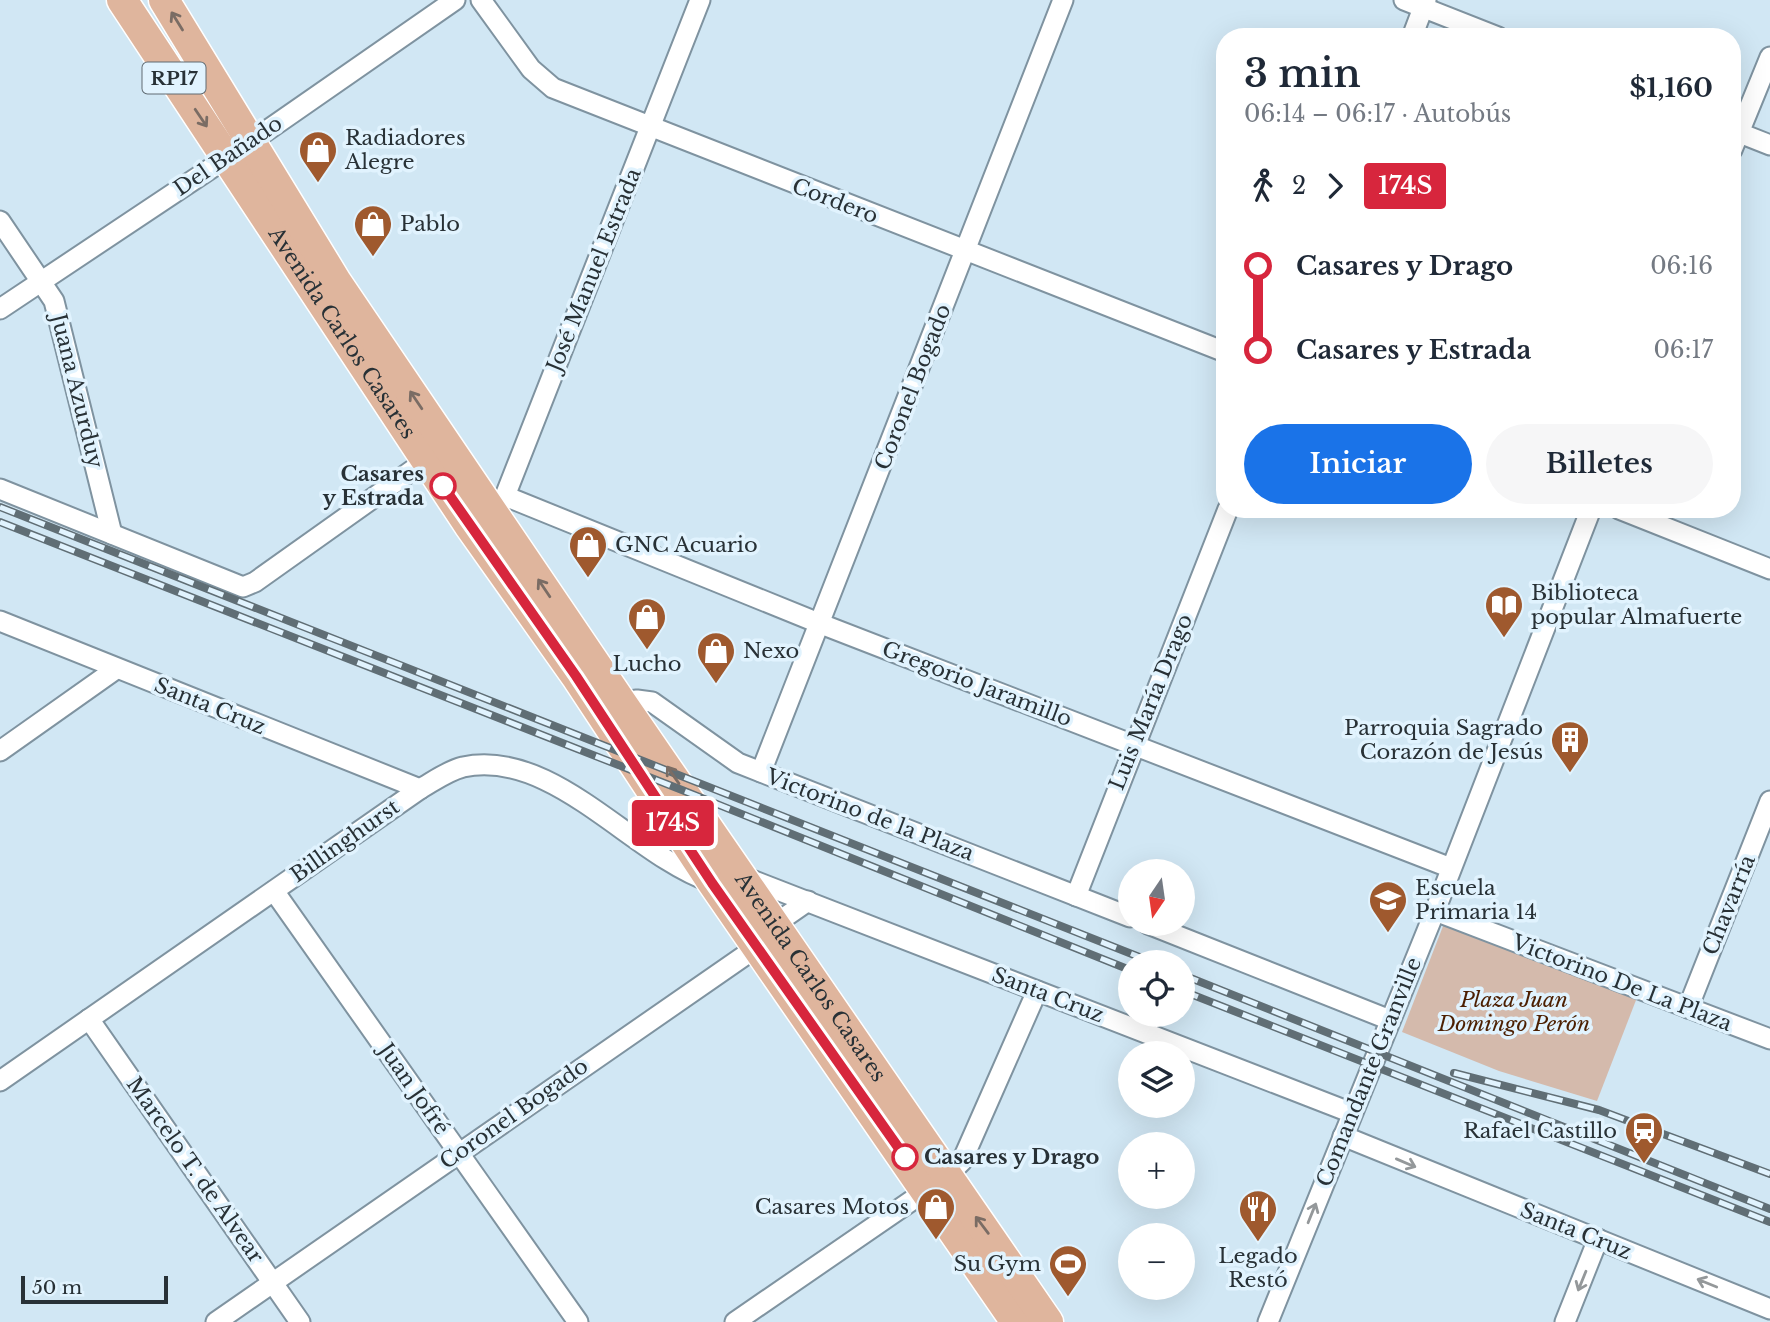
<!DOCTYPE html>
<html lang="es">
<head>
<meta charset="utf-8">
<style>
  :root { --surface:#fff; --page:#f6f6f7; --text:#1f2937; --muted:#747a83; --accent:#1a73e8 }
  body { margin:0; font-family:"Libre Baskerville",serif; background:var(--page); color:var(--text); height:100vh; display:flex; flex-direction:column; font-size:26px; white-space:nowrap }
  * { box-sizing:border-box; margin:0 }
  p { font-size:23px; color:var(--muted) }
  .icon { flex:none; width:38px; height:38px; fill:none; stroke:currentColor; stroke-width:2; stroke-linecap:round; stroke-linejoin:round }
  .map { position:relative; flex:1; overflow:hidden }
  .details { position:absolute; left:1216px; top:28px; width:525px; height:490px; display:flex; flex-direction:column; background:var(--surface); border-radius:28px; box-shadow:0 7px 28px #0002 }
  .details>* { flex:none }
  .badge { padding:0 14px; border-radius:5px; font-size:24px; line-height:46px }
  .needle { width:46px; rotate:193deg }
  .fabs { position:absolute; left:1118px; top:859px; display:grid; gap:14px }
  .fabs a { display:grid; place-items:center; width:77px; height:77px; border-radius:50%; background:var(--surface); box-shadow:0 7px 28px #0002; font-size:35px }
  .scale { position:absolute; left:21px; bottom:18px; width:147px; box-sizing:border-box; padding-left:7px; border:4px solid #283136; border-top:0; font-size:19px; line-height:24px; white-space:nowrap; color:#283136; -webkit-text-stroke:5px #e1f3fe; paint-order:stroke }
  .map>.badge { position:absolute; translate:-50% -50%; box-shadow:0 0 0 4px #fff }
  .legs { display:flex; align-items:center; gap:10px; height:77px; padding:0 28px; font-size:23px }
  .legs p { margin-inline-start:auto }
  .headline { display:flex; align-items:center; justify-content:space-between; height:119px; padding:0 28px }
  h1 { font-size:38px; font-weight:600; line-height:52px }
  .action { display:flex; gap:14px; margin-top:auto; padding:14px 28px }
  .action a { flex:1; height:80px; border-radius:42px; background:var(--accent); color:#fff; font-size:28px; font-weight:600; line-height:80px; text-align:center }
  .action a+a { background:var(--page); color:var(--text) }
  ul { padding:0 28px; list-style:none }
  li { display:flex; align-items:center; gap:24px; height:84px; font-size:26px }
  li i { display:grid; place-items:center; width:10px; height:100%; margin:0 9px; background:currentColor }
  li i::after { content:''; width:18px; height:18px; margin:-9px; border:5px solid; border-radius:50%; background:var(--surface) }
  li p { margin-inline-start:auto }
  li:first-child i { background:linear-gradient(#0000 50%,currentColor 0) }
  li:last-child i { background:linear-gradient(currentColor 50%,#0000 0) }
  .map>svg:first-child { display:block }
  .green { fill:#d4baac }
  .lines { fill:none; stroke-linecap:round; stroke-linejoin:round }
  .minor-casing { stroke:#7f93a0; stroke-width:23 }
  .primary-casing { stroke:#fff; stroke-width:33 }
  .minor { stroke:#fff; stroke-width:19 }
  .primary { stroke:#dfb59d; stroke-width:30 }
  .rail-casing { stroke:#606e75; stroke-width:8 }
  .rail { stroke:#e1f3fe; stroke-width:5; stroke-dasharray:16; stroke-linecap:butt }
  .oneway { stroke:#7a6c64 }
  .oneway2 { stroke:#94989a }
  .line-1-casing { stroke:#fff; stroke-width:16 }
  .line-1 { stroke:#d7263d; stroke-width:10 }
  .stop-1-dot { fill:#fff; stroke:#d7263d; stroke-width:3.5 }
  .labels { text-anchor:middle; stroke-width:7; stroke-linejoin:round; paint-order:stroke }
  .shield { fill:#e1f3fe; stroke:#606b72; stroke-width:2 }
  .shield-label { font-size:19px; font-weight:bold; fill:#283136 }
  .poi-label { font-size:21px; fill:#283136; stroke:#e1f3fe; text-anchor:start }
  .street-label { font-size:21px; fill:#283136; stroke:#e1f3fe }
  .stop-label { font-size:21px; font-weight:bold; fill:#283136; stroke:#e1f3fe; text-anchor:end }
  .park-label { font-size:21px; font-style:italic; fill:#4c1f01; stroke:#e1f3fe }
</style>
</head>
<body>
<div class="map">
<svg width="1770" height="1322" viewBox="0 0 1770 1322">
  <rect width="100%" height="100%" fill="#d1e7f4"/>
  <path class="green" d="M1445,921l193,74 -41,106 -98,-30 -97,-39z"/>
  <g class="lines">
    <defs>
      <g id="minor">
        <path d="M481,0l50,69 22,19 672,264"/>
        <path d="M1404,0l94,37"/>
        <path d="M1412,37l14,-37"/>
        <path d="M1732,130l38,15"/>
        <path d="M1732,150l38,-93"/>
        <path d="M0,221l54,80 58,233"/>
        <path d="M0,309l252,-168 203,-141"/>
        <path d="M0,489l243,98 12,-5 180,-128"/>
        <path d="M505,496l316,128 630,244"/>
        <path d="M498,504l7,-8 195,-496"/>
        <path d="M1619,509l151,60"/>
        <path d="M0,621l420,168"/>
        <path d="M621,702l16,-2 15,2 86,61 392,154"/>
        <path d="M0,751l116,-82"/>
        <path d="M761,772l302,-772"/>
        <path d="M744,877l608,236"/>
        <path d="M274,891l304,431"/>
        <path d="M1076,896l152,-387"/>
        <path d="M1435,911l335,128"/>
        <path d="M1148,924l242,96"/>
        <path d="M1688,1008l82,-207"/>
        <path d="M89,1019l211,303"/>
        <path d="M0,1081l420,-292c14,-8 27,-18 43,-22 90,-19 169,88 248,115"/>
        <path d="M1343,1136l427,173"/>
        <path d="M216,1322l541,-375 28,-30 23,-16"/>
        <path d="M735,1322l211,-145 16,-16 75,-170"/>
        <path d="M1268,1322l167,-411 156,-402"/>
        <path d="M1565,1322l33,-83"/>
      </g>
      <g id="primary">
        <path id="s1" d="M122,0l347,525 107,151 136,206 304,440"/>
        <path id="s2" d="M164,0l173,283 284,419 427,620"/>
      </g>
    </defs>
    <use href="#minor" class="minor-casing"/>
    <use href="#primary" class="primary-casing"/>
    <use href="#minor" class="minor"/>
    <use href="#primary" class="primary"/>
    <defs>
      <g id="rail">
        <path d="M0,507l1152,455"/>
        <path d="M0,522l682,268 448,180"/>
        <path d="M1183,975l587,234"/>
        <path d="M1183,991l587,231"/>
        <path d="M1454,1073l145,37 171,64"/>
      </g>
    </defs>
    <use href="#rail" class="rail-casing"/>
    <use href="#rail" class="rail"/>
  </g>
  <defs><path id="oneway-shaft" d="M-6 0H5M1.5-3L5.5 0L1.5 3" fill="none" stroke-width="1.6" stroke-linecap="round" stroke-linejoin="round" transform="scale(1.75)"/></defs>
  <g class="oneway">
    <use href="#oneway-shaft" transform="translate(177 21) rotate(-122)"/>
    <use href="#oneway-shaft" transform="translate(201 118) rotate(56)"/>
    <use href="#oneway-shaft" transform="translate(416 400) rotate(-124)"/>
    <use href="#oneway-shaft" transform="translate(544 588) rotate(-124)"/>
    <use href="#oneway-shaft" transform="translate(673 775) rotate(-125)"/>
    <use href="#oneway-shaft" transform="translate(982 1225) rotate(-127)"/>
  </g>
  <g class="oneway2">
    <use href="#oneway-shaft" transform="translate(1406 1163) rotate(23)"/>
    <use href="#oneway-shaft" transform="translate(1312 1213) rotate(-68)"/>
    <use href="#oneway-shaft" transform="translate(1582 1281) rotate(112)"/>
    <use href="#oneway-shaft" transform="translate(1707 1283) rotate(-158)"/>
  </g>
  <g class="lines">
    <defs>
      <path id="line-1" d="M443,486l133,190 136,207 193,274"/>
    </defs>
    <use href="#line-1" class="line-1-casing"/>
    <use href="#line-1" class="line-1"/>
  </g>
  <defs>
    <symbol id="shop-pin" viewBox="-11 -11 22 30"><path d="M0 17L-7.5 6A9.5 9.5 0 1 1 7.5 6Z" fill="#9f592e" stroke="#e1f3fe"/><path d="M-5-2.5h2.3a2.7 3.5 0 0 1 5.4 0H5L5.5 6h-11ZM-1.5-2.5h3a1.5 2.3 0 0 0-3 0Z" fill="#fff"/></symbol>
    <symbol id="library-pin" viewBox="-11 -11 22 30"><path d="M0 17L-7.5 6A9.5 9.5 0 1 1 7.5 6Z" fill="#9f592e" stroke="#e1f3fe"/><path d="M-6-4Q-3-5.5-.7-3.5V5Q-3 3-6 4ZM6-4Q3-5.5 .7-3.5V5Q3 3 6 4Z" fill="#fff"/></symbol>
    <symbol id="building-pin" viewBox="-11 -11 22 30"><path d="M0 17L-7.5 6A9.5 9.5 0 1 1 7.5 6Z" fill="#9f592e" stroke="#e1f3fe"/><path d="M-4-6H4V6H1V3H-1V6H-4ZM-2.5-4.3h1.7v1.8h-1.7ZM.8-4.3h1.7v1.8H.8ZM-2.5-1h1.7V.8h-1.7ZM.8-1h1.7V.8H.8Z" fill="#fff"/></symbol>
    <symbol id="school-pin" viewBox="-11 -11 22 30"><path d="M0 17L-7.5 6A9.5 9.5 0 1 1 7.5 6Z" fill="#9f592e" stroke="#e1f3fe"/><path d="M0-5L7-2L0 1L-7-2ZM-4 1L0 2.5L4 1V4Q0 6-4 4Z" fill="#fff"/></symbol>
    <symbol id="station-pin" viewBox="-11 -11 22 30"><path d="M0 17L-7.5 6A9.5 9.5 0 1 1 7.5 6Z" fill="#9f592e" stroke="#e1f3fe"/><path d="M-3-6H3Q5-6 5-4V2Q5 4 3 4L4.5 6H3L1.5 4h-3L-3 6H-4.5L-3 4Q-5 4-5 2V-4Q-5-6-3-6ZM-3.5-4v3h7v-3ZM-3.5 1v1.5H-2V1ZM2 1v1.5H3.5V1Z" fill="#fff"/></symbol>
    <symbol id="restaurant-pin" viewBox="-11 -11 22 30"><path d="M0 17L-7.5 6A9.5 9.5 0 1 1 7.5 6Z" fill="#9f592e" stroke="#e1f3fe"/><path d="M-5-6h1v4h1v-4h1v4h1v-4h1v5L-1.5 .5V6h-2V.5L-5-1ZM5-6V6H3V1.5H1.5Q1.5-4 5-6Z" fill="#fff"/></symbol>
    <symbol id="stadium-pin" viewBox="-11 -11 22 30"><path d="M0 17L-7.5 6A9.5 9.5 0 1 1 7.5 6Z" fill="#9f592e" stroke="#e1f3fe"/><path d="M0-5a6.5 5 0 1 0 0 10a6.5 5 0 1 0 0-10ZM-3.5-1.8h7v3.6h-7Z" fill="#fff"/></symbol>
  </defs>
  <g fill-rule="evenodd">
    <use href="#shop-pin" x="296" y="128" width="44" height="60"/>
    <use href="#shop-pin" x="351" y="202" width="44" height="60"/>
    <use href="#shop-pin" x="566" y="523" width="44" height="60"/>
    <use href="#library-pin" x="1482" y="583" width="44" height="60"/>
    <use href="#shop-pin" x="625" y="595" width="44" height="60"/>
    <use href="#shop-pin" x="694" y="629" width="44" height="60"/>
    <use href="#building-pin" x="1548" y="718" width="44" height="60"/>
    <use href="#school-pin" x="1366" y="878" width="44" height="60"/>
    <use href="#station-pin" x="1622" y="1109" width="44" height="60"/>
    <use href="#shop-pin" x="914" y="1185" width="44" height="60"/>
    <use href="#restaurant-pin" x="1236" y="1187" width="44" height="60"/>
    <use href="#stadium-pin" x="1046" y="1242" width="44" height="60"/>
  </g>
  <g class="stop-1-dot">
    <circle cx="443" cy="486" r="12"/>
    <circle cx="905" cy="1157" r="12"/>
  </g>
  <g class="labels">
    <rect class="shield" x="142.5" y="62.5" width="63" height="31" rx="5"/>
    <g class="shield-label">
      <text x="174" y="85">RP17</text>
    </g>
    <g class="poi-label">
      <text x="345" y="145">Radiadores<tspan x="345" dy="24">Alegre</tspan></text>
      <text x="400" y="231">Pablo</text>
      <text x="615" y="552">GNC Acuario</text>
      <text x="1531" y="600">Biblioteca<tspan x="1531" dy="24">popular Almafuerte</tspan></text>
      <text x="743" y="658">Nexo</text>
      <text x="647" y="671" text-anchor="middle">Lucho</text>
      <text x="1543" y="735" text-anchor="end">Parroquia Sagrado<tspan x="1543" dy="24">Corazón de Jesús</tspan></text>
      <text x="1415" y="895">Escuela<tspan x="1415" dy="24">Primaria 14</tspan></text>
      <text x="1617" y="1138" text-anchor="end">Rafael Castillo</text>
      <text x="909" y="1214" text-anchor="end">Casares Motos</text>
      <text x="1258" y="1263" text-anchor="middle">Legado<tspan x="1258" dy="24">Restó</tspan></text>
      <text x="1041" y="1271" text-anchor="end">Su Gym</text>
    </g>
    <g class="street-label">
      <text transform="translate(228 156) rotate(-34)" y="7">Del Bañado</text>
      <text transform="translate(835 201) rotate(21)" y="7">Cordero</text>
      <text transform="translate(594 270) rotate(-68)" y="7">José Manuel Estrada</text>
      <text dy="7" stroke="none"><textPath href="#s1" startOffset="399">Avenida Carlos Casares</textPath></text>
      <text transform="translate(913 387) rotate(-69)" y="7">Coronel Bogado</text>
      <text transform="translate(77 391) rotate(76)" y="7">Juana Azurduy</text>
      <text transform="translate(977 684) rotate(21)" y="7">Gregorio Jaramillo</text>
      <text transform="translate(1151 702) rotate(-68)" y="7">Luis María Drago</text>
      <text transform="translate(210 706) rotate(22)" y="7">Santa Cruz</text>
      <text transform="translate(870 815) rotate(21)" y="7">Victorino de la Plaza</text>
      <text transform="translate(345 841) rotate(-35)" y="7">Billinghurst</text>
      <text transform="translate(1729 905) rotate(-68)" y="7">Chavarría</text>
      <text dy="7" stroke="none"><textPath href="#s2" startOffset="1172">Avenida Carlos Casares</textPath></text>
      <text transform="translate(1622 983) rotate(21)" y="7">Victorino De La Plaza</text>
      <text transform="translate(1048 995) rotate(21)" y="7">Santa Cruz</text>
      <text transform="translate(1369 1072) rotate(-68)" y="7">Comandante Granville</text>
      <text transform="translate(414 1089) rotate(55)" y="7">Juan Jofré</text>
      <text transform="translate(514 1114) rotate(-35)" y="7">Coronel Bogado</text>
      <text transform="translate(195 1170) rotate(55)" y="7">Marcelo T. de Alvear</text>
      <text transform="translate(1576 1231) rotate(22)" y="7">Santa Cruz</text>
    </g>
    <g class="stop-label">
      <text x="424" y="481">Casares<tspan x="424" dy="24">y Estrada</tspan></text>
      <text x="924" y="1164" text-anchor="start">Casares y Drago</text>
    </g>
    <g class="park-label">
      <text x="1514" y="1007">Plaza Juan<tspan x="1514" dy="24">Domingo Perón</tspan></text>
    </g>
  </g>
</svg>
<div class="fabs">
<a><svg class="needle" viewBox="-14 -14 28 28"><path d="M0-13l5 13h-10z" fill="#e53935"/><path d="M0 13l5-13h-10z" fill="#747a83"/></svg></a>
<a><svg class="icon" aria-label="locate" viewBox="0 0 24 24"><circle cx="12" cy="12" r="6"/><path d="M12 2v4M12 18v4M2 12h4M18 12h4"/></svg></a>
<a><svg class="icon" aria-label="layers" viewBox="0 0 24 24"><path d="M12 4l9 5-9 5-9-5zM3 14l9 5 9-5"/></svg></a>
<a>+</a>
<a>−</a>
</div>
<div class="scale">50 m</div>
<b class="badge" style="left:673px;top:823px;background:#d7263d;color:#fff">174S</b>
<section class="details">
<div class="headline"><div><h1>3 min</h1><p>06:14 – 06:17 · Autobús</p></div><b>$1,160</b></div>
<div class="legs"><svg class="icon" aria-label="walk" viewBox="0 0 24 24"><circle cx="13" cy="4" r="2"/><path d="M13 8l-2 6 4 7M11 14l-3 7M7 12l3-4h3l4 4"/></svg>2<svg class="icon" aria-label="forward" viewBox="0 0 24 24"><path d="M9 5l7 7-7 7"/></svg><b class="badge" style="background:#d7263d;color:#fff">174S</b></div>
<ul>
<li><i style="color:#d7263d"></i><b>Casares y Drago</b><p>06:16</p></li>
<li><i style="color:#d7263d"></i><b>Casares y Estrada</b><p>06:17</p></li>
</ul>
<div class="action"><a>Iniciar</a><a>Billetes</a></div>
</section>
</div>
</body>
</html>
